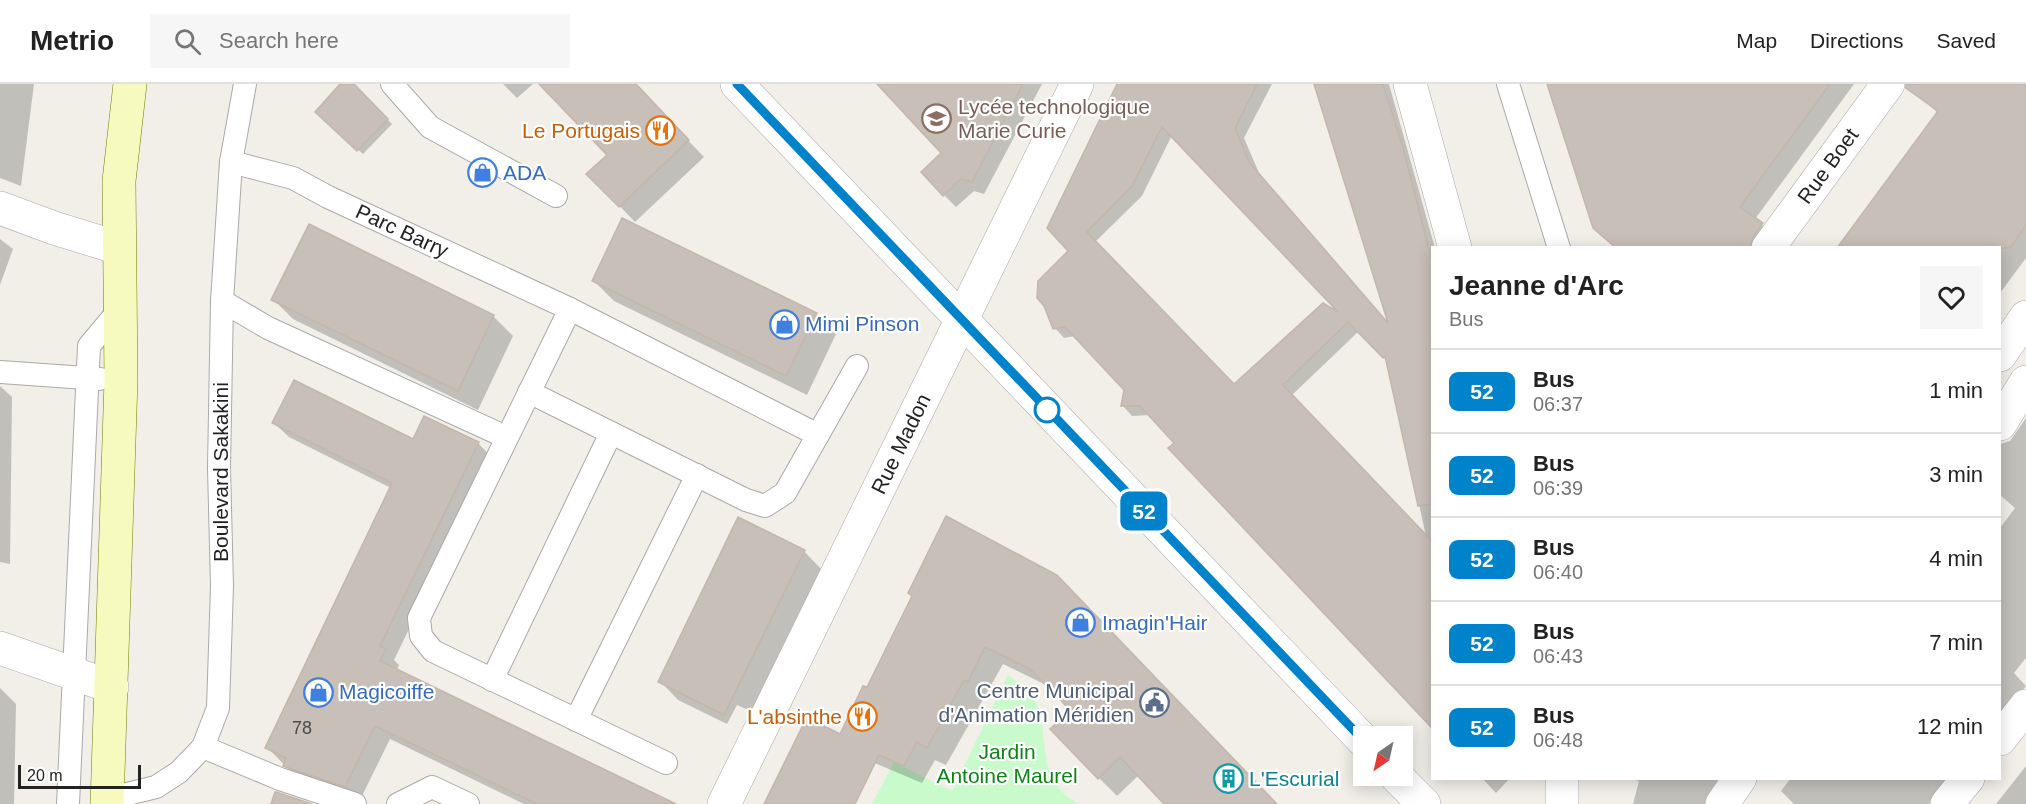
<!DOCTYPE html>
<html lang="en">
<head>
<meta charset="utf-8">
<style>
  :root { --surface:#fff; --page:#f6f6f6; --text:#222; --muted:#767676; --line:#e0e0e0 }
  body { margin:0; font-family:Helvetica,sans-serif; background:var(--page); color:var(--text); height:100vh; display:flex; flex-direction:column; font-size:22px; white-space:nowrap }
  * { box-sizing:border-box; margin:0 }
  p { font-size:20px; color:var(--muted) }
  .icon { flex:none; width:33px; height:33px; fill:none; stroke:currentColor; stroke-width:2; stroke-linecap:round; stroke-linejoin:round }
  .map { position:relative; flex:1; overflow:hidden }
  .panel { position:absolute; left:1431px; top:162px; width:570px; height:534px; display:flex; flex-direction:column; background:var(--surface); border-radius:0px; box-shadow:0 3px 15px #0003 }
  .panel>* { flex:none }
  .badge { padding:0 12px; border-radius:9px; font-size:21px; line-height:39px }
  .needle { width:39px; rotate:214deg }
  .fabs { position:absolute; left:1353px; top:642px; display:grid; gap:12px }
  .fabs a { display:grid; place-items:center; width:60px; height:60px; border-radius:0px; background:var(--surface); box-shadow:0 3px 15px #0003; font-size:30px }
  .scale { position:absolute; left:18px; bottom:15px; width:123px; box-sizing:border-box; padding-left:6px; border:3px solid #222; border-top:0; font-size:16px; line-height:21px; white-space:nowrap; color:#222; -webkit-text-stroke:4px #fff; paint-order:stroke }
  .map>.badge { position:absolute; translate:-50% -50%; box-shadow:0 0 0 3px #fff }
  .round { display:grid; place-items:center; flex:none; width:63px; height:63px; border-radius:0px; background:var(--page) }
  .head { display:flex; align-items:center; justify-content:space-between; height:102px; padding:0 18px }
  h1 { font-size:28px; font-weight:700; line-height:45px }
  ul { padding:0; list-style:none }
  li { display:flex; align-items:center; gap:18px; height:84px; padding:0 18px; border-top:2px solid var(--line) }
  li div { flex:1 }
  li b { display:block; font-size:22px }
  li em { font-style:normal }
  li .badge { min-width:66px; font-weight:700; text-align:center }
  header { display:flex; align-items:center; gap:36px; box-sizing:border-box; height:84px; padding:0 30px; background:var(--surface); border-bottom:2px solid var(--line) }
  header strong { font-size:28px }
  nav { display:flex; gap:33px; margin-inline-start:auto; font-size:21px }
  .search { width:420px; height:54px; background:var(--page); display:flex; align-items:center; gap:15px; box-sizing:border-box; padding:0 21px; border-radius:0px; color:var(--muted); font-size:22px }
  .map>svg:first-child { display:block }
  .park { fill:#c8facc }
  .shadow { fill:#0003; fill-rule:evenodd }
  .building { fill:#c7bfb8; stroke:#c4b6ab; stroke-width:1.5; fill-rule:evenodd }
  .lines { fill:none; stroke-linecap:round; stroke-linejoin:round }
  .service-casing { stroke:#a9a9a9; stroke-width:24 }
  .pedestrian-casing { stroke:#a9a9a9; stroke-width:34 }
  .minor-casing { stroke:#a9a9a9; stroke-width:34 }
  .tertiary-casing { stroke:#a9a9a9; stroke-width:34 }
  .secondary-casing { stroke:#707d05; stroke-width:34 }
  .service { stroke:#fff; stroke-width:22 }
  .pedestrian { stroke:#fff; stroke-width:33 }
  .minor { stroke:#fff; stroke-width:33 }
  .tertiary { stroke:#fff; stroke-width:33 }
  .secondary { stroke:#f7fabf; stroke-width:33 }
  .line-casing { stroke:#fff; stroke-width:14 }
  .line { stroke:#0083ca; stroke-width:9 }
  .stop-dot { fill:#fff; stroke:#0083ca; stroke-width:3 }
  .labels { text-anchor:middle; stroke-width:4.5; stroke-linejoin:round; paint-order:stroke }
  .number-label { font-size:18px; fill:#4b4948 }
  .education-label { font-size:21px; fill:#785e54; stroke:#fff; text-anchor:start }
  .food-label { font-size:21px; fill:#c56008; stroke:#fff; text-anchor:end }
  .street-label { font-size:21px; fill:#222; stroke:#fff }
  .shop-label { font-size:21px; fill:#366cbe; stroke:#fff; text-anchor:start }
  .service-label { font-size:21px; fill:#4e5e75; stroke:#fff; text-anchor:end }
  .park-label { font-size:21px; fill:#0c8416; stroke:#fff }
  .culture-label { font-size:21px; fill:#0d838f; stroke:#fff; text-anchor:start }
</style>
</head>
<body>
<header>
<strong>Metrio</strong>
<div class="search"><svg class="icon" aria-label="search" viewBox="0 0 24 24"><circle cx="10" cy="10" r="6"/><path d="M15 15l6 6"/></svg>Search here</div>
<nav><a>Map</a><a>Directions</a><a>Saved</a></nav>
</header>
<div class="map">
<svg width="2026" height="720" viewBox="0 0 2026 720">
  <rect width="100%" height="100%" fill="#f2efe9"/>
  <path class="park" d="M1008,591c11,8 24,17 29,30 14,39 -3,74 42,99h-207l22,-42 58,29z"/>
  <g class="shadow">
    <path d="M0,0h34l-13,102 -21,-8z"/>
    <path d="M342,0h10l40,40 -29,30 -46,-42z"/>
    <path d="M503,0h30l-16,14z"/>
    <path d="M541,0h93l70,73 -69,65 -46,-48 20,-19z"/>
    <path d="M879,0h163l-58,110 -10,-3 -18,16 -12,-12 -1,-41z"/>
    <path d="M1119,0h153l-28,54 15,35 132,154 -76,-243h74l46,164h-3v478l-262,-278 6,-5 -26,-28 -18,1 -9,-10 3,-17 -51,-53 -11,2 -9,-10 15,-77zM1172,51l172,182 -110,69 -139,-144 47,-46zM1359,247l29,31 38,174 -135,-140z"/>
    <path d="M1549,0h305l-99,135 21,19 -5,10h-155z"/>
    <path d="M1921,0h105v174l-26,35v-45l-62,-135 -23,-20z"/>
    <path d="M0,155l13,10 -13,36z"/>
    <path d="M594,197l222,33 20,20 -29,61 -193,-94z"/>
    <path d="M273,215l220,17 20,20 -35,74 -185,-91z"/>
    <path d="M0,302l12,11 -2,167 -10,-2z"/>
    <path d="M2026,334v240l-12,15 12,13 -26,33v-191l15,-20 -15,-13v-51l10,-3z"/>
    <path d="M274,339l140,18 64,2 14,15 -98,202 5,5 -3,6 244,133h-116l-134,-65 -30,61 -61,-20 -32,-33 124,-259 -102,-51z"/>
    <path d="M804,467l18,19 -69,142 -16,-7 -10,19 -49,-24 -18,-19z"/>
    <path d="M914,513l361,207h-109l-27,-29 -22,21 -18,-18 -27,-68 -22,-23 -47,-23 -57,101 -11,-5 -13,23 -64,-27 9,-67z"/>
    <path d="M0,604l16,16 -2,100h-14z"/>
    <path d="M2026,682v38h-30z"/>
    <path d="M1482,694h28l-14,15z"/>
    <path d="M1629,694h104l-17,26h-83l6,-23z"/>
    <path d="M1791,694h161l-20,26h-138l-13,-13z"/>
  </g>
  <g class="building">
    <path d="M340,0h14l34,35 -31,32 -42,-39z"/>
    <path d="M539,0h97l53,56 -70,67 -33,-33 21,-19z"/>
    <path d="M877,0h146l-51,98 -11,-3 -18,17 -22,-24 20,-19z"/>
    <path d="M1117,0h140l-22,44 14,34 139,161 -74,-239h69l20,64 29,113v243l-14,2 -33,-150 -2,2 -35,-36 -65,63 149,156v187l-264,-280 6,-5 -34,-37h-19l3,-16 -59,-63 -12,2 -9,-23 -7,-8 1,-17 30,-30 -21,-23zM1162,43l176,185 -15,-9 -89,81 -147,-152 45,-46z"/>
    <path d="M1547,0h283l-90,123 23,16 -10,14 -3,11h-134l-23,-20z"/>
    <path d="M1906,0h120v141l-16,23h-173l101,-137 -32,-23z"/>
    <path d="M622,134l195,95 -31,63 -194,-95z"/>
    <path d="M309,140l185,91 -36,76 -187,-91z"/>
    <path d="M294,296l119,59 11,-23 55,26 -99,204 6,3 -6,12 296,143h-139l-162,-78 -30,61 -62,-21 3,-8 -21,-10 127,-265 -120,-60z"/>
    <path d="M946,432l111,59 220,229h-113l-44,-47 -22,22 -48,-50 20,-19 -40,-41 -45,-22 -17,35 -4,-2 -37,68 -10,-6 -13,24 -25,-11 -24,49h-91l43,-87 33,17 23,-48 4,1 45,-91 -4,-3z"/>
    <path d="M738,433l67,33 -81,165 -66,-33z"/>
    <path d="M275,708h1l36,12h-41z"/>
  </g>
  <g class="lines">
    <defs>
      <g id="service">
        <path d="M392,0l38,43 126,69"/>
        <path d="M1508,0l51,164"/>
        <path d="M231,78l62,16 35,19 242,112 248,126"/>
        <path d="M222,217l46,27 238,109"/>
        <path d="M570,225l-151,309 2,18 12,15 233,112"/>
        <path d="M0,288l100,7"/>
        <path d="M529,308l217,108 19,6 20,-13 72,-127"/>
        <path d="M492,596l119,-247"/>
        <path d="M576,636l121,-245"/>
        <path d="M203,663l77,32 75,25"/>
        <path d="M107,715l49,-12 23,-15 24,-25 15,-39 4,-122 -3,-118 3,-167 9,-139 14,-78"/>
        <path d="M68,720l21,-458 31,-37"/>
        <path d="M398,720l34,-17 36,17"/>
      </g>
      <path id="pedestrian" d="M2000,340l26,-42"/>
      <g id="minor">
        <path d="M1410,0l45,164"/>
        <path d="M0,124l54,20 65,20"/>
        <path d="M1768,164l120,-164"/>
        <path d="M2000,271l26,-38"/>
        <path d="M0,564l112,39"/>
        <path d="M2000,655l26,-33"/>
        <path d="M1562,694v26"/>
        <path d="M724,720l237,-483"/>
        <path d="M1722,720l18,-26"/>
        <path d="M1947,720l21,-26"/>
      </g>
      <g id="tertiary">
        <path d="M737,0l627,657"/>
        <path d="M961,237l116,-237"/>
        <path d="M1396,692l28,28"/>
      </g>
      <path id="secondary" d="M107,720l14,-424 -2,-199 11,-97"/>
    </defs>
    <use href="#service" class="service-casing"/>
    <use href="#pedestrian" class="pedestrian-casing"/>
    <use href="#minor" class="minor-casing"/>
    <use href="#tertiary" class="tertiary-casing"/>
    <use href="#secondary" class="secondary-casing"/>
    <use href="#service" class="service"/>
    <use href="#pedestrian" class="pedestrian"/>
    <use href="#minor" class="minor"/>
    <use href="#tertiary" class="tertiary"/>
    <use href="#secondary" class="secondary"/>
  </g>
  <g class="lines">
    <defs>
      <path id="line" d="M737,0l627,657"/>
    </defs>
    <use href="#line" class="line-casing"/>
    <use href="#line" class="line"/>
  </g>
  <defs>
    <symbol id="school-ring" viewBox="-11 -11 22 22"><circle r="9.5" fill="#fff" stroke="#8d6e63" stroke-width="1.5"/><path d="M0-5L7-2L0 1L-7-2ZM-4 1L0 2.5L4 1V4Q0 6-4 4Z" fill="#8d6e63"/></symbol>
    <symbol id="restaurant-ring" viewBox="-11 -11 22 22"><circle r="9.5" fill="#fff" stroke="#e8710a" stroke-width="1.5"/><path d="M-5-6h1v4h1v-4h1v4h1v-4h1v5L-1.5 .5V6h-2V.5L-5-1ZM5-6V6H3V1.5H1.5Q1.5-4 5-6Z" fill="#e8710a"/></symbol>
    <symbol id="shop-ring" viewBox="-11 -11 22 22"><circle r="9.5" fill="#fff" stroke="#3f7fe0" stroke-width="1.5"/><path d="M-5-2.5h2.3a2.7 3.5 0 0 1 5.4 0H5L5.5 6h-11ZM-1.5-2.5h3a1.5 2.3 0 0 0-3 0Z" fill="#3f7fe0"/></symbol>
    <symbol id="civic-ring" viewBox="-11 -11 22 22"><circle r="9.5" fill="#fff" stroke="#5c6f8a" stroke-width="1.5"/><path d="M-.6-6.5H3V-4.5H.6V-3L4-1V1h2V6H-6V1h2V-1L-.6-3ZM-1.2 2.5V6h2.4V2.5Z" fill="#5c6f8a"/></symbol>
    <symbol id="building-ring" viewBox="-11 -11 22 22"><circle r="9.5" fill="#fff" stroke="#0f9aa8" stroke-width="1.5"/><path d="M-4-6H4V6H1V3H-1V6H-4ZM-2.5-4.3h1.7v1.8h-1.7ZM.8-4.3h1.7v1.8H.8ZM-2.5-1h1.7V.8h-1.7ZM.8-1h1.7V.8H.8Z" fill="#0f9aa8"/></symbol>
  </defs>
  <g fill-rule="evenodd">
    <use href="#school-ring" x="920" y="18" width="33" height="33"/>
    <use href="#restaurant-ring" x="644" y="30" width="33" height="33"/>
    <use href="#shop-ring" x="466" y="72" width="33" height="33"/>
    <use href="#shop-ring" x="768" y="224" width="33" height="33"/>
    <use href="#shop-ring" x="1064" y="522" width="33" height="33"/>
    <use href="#shop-ring" x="302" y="592" width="33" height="33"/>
    <use href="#civic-ring" x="1138" y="602" width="33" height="33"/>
    <use href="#restaurant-ring" x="846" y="616" width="33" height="33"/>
    <use href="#building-ring" x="1212" y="678" width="33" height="33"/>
  </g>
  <circle class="stop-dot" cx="1047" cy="326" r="12"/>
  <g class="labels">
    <g class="number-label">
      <text x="302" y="650">78</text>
    </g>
    <g class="education-label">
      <text x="958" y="30">Lycée technologique<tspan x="958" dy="24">Marie Curie</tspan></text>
    </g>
    <g class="food-label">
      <text x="640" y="54">Le Portugais</text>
      <text x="842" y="640">L'absinthe</text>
    </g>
    <g class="street-label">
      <text transform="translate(1828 82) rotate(-54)" y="7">Rue Boet</text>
      <text transform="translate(402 147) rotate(25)" y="7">Parc Barry</text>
      <text transform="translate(901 360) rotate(-64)" y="7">Rue Madon</text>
      <text transform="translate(221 388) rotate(-90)" y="7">Boulevard Sakakini</text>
    </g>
    <g class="shop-label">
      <text x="503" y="96">ADA</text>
      <text x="805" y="247">Mimi Pinson</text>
      <text x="1102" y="546">Imagin'Hair</text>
      <text x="339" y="615">Magicoiffe</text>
    </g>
    <g class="service-label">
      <text x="1134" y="614">Centre Municipal<tspan x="1134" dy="24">d'Animation Méridien</tspan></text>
    </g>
    <g class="park-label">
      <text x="1007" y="675">Jardin<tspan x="1007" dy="24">Antoine Maurel</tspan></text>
    </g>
    <g class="culture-label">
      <text x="1249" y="702">L'Escurial</text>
    </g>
  </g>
</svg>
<div class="fabs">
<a><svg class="needle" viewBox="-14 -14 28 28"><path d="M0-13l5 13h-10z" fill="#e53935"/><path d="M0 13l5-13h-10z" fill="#767676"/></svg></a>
</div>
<div class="scale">20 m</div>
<b class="badge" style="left:1144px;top:427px;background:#0083ca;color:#fff">52</b>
<section class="panel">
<div class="head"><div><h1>Jeanne d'Arc</h1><p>Bus</p></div><a class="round"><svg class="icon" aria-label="heart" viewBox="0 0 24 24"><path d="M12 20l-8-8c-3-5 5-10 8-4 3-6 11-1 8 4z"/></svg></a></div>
<ul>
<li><span class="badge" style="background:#0083ca;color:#fff">52</span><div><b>Bus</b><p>06:37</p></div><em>1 min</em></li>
<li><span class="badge" style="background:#0083ca;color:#fff">52</span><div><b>Bus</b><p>06:39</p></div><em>3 min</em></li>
<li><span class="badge" style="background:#0083ca;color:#fff">52</span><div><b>Bus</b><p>06:40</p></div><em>4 min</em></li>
<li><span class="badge" style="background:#0083ca;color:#fff">52</span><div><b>Bus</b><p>06:43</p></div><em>7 min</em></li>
<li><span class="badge" style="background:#0083ca;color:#fff">52</span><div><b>Bus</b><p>06:48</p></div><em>12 min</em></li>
</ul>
</section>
</div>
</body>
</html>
